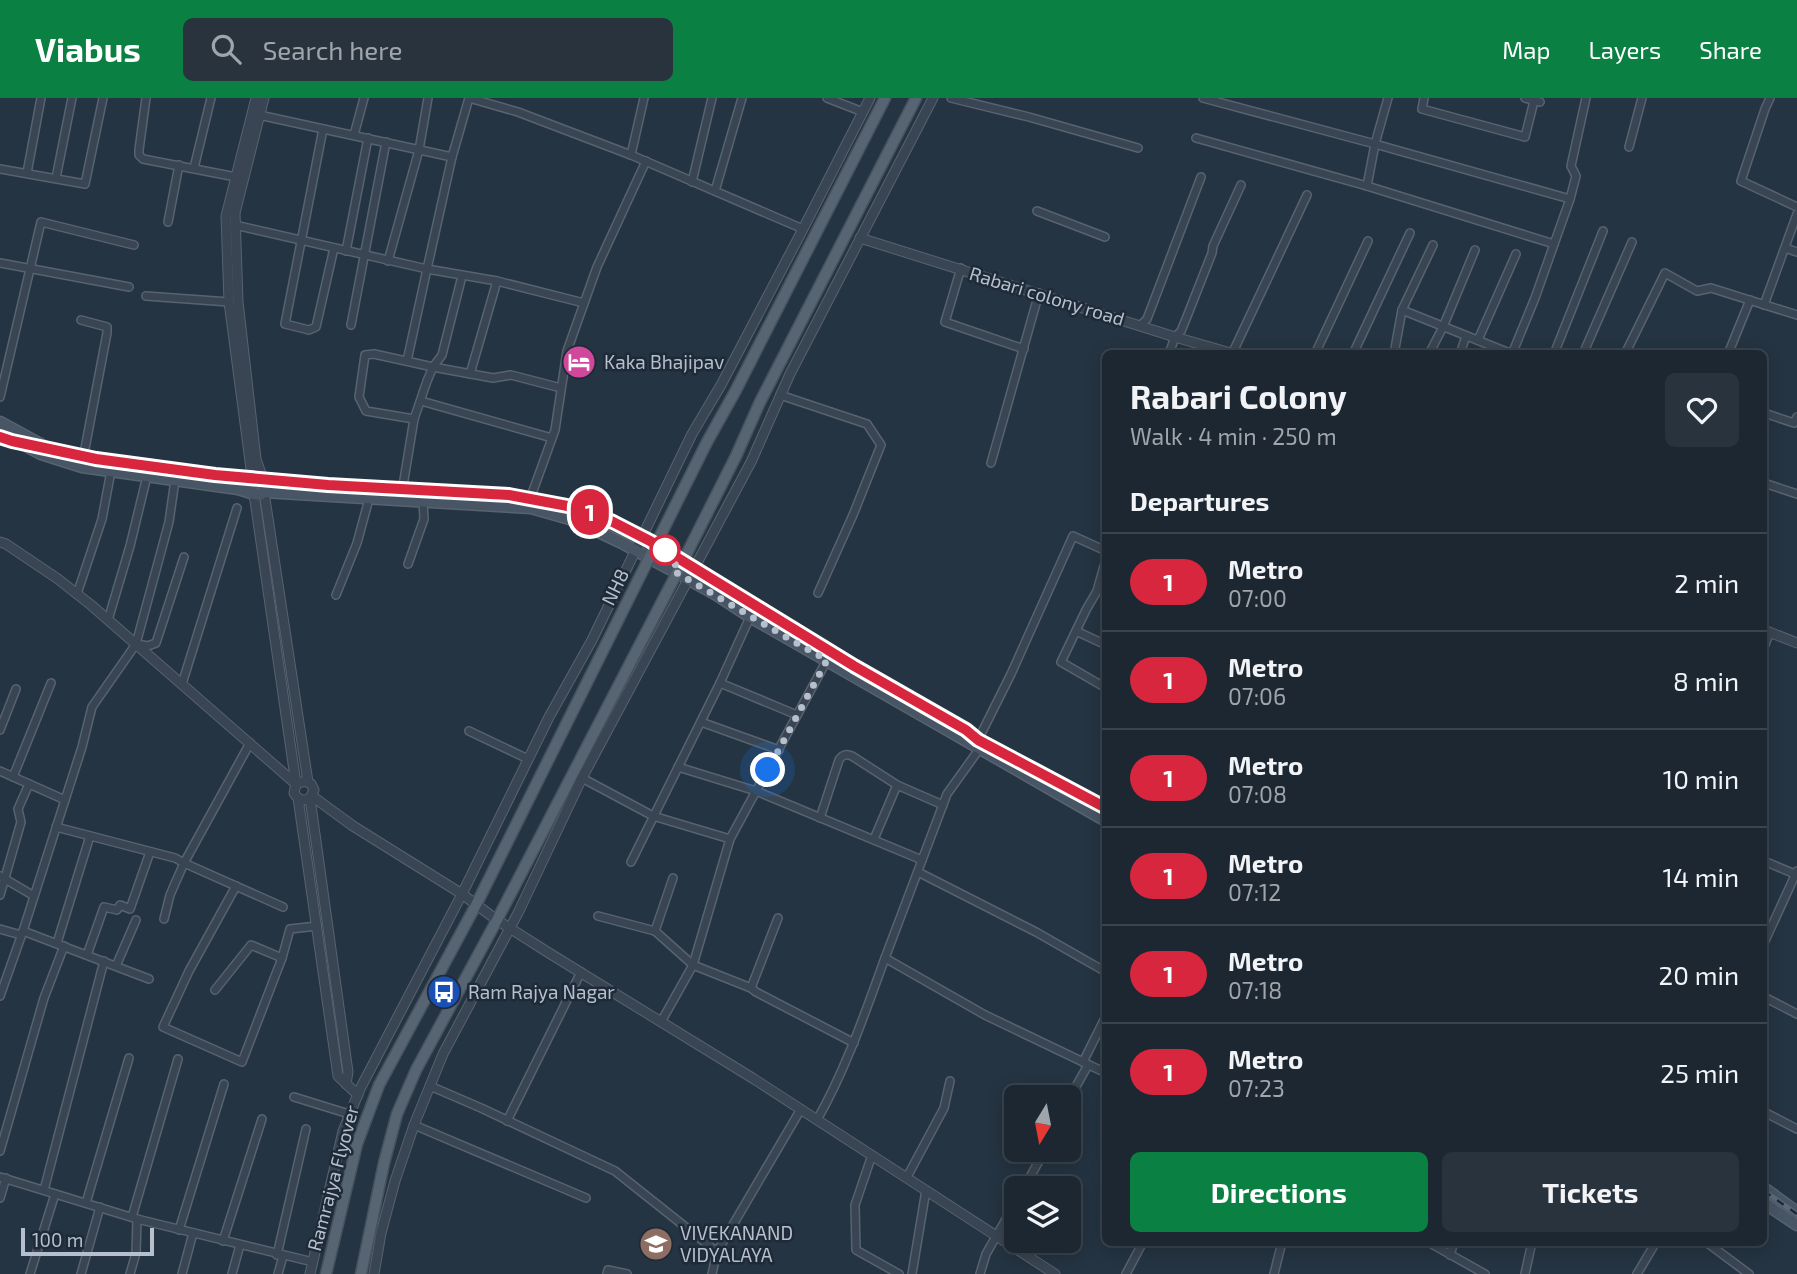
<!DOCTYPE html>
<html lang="en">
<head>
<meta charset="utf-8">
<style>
  :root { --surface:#1c2732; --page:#29333e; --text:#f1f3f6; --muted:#a0a5ac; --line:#3a444d; --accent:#0b8043 }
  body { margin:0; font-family:"Exo 2",sans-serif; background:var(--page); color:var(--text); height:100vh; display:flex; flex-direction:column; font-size:26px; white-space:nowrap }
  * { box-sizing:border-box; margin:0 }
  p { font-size:23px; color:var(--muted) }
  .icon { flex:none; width:38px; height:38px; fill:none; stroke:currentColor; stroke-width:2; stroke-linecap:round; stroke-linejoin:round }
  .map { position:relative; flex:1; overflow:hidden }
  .drawer { position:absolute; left:1102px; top:252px; width:665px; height:896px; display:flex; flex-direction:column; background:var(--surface); border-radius:10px; box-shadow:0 4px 18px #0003,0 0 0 2px var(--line) }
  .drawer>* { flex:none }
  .badge { padding:0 14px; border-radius:23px; font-size:24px; line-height:46px }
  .needle { width:46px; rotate:190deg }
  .fabs { position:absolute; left:1004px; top:987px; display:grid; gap:14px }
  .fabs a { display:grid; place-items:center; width:77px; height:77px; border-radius:10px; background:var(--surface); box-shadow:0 4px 18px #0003,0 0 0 2px var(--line); font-size:35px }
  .scale { position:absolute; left:21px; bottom:18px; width:133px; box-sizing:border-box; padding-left:7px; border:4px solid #b6c0cc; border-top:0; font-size:19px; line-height:24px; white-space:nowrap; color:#b6c0cc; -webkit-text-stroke:5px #1e2a37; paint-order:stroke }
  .you { position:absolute; width:35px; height:35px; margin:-18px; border:5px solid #fff; border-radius:50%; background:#1a73e8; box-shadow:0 0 0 10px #1a73e833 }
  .map>.badge { position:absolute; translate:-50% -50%; box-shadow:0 0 0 4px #fff }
  h2 { padding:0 28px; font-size:26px; line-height:63px }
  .round { display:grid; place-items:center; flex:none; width:74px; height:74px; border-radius:10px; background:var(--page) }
  .head { display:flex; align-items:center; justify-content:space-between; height:119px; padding:0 28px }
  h1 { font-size:33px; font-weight:700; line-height:52px }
  .button { display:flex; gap:14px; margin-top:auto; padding:14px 28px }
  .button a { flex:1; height:80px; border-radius:10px; background:var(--accent); color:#fff; font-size:28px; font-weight:700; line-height:80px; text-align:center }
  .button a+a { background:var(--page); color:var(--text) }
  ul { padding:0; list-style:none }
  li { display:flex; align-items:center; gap:21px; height:98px; padding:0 28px; border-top:2px solid var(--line) }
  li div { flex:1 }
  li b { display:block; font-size:26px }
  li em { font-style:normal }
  li .badge { min-width:77px; font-weight:700; text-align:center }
  header { display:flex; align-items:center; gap:42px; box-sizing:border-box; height:98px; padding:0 35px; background:var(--accent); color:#fff }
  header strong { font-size:33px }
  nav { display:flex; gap:38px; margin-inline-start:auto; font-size:24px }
  .search { width:490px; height:63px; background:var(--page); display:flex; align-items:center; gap:18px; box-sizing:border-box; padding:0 24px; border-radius:10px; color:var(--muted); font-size:26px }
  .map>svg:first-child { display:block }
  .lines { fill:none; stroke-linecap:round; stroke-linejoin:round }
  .minor-casing { stroke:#57636f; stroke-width:10 }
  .tertiary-casing { stroke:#57636f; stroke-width:11 }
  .secondary-casing { stroke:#57636f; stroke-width:13 }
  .primary-casing { stroke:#46515e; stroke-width:13 }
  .minor { stroke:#394552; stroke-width:7 }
  .tertiary { stroke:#394552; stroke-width:9 }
  .secondary { stroke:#475565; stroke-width:10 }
  .primary { stroke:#576471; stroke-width:10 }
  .rail-casing { stroke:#5b6a79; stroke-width:5 }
  .rail { stroke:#1e2a37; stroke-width:2.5; stroke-dasharray:8; stroke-linecap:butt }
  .line-casing { stroke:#fff; stroke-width:16 }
  .line { stroke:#d7263d; stroke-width:10 }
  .walk { stroke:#b6c0cc; stroke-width:7; stroke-dasharray:0 12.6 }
  .stop-dot { fill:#fff; stroke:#d7263d; stroke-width:3.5 }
  .labels { text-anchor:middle; stroke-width:5; stroke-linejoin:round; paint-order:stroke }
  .street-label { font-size:19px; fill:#b6c0cc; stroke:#1e2a37 }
  .poi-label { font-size:19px; fill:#b6c0cc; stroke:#1e2a37; text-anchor:start }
</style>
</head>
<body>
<header>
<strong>Viabus</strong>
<div class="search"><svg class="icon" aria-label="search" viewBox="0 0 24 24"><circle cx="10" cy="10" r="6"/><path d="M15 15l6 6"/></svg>Search here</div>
<nav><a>Map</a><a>Layers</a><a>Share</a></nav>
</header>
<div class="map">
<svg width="1797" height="1176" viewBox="0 0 1797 1176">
  <rect width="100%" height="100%" fill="#253442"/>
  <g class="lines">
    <defs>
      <g id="minor">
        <path d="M146,0l-7,52v5l4,4 93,18"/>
        <path d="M469,0l49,14 113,43"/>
        <path d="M644,0l-13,57 172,74"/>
        <path d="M827,0l36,14"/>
        <path d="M951,0l78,19 109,31"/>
        <path d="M1203,0l172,46 -8,42 187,58"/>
        <path d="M1388,0l-13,46 195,55 -35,99 -23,56"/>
        <path d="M1424,0l-2,11 103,28 9,-36"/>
        <path d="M1525,0l15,4"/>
        <path d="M1770,0l-5,11 -24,72 56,26"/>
        <path d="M323,31l-38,195 24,6 7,-3 18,-79"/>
        <path d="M354,37l10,-37"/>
        <path d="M1196,40l171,48"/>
        <path d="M1629,49l13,-49"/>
        <path d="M452,59l17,-59"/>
        <path d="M194,70l17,-70"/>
        <path d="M0,71l85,15 18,-86"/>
        <path d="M27,75l14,-75"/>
        <path d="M56,80l16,-80"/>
        <path d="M692,84l20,-84"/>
        <path d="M715,93l27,-93"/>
        <path d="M1570,101l6,-23 -5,-10 15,-68"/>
        <path d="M1037,113l68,26"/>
        <path d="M168,124l11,-57"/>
        <path d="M235,127l192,44 25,-112 -193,-42"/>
        <path d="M1785,150l12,4"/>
        <path d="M346,153l22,-113"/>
        <path d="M388,163l31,-111 9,-52"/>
        <path d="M0,165l129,24"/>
        <path d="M961,170l-16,54 79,27"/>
        <path d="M146,198l83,6"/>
        <path d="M1764,207l33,-91"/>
        <path d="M1402,212l110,44"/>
        <path d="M81,222l26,7v6l-24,126"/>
        <path d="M351,227l35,-183"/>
        <path d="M1141,227l6,-6 54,-142"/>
        <path d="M1478,242l38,-86"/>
        <path d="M1169,256l6,-17 6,-6 5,-12 26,-66 1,-7 28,-61"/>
        <path d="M1232,256l75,-159"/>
        <path d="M1315,256l53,-113"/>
        <path d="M1353,256l57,-121"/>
        <path d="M1394,256l8,-44 31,-65"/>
        <path d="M1429,256l14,-27 32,-77"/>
        <path d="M1460,256l6,-18"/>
        <path d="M1554,256l49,-123"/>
        <path d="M1583,256l49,-112"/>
        <path d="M1625,256l40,-81 32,18 14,-3 86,27"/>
        <path d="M1728,256l22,-54"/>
        <path d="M407,263l20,-92 70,12 87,22"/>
        <path d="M470,276l27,-93"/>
        <path d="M780,297l87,29 14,21 -28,70 -35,78"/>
        <path d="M0,299l41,-175 93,23"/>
        <path d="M421,303l131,37"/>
        <path d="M1764,315l30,10 3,-6"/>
        <path d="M414,321l-48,-8 -7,-14 6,-42 9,-1 59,13 60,11 18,-3 50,13"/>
        <path d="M991,365l48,-170"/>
        <path d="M175,382l-6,42 -33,122 12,2 8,-3 28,-86"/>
        <path d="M1764,385l33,11"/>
        <path d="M402,394l12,-73 13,-38 6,-14 9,-12 20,-79"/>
        <path d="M530,401l25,-69 12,-79 30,-84 49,-106"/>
        <path d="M1106,461l-9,32 -11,19 -25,52 45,26"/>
        <path d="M408,466l16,-45 -1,-17"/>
        <path d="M77,496l25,-75 9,-48"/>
        <path d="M336,497l21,-52 12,-44"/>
        <path d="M108,522l22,-74 17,-70"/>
        <path d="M1076,533l30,14"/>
        <path d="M136,546l-44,63 -10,40 -59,184 126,48"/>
        <path d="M1764,549l6,-15"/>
        <path d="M827,562l-97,179 -37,126 58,23 5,4 98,51"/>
        <path d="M720,585l77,32"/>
        <path d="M182,586l55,-176"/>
        <path d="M701,624l78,28"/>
        <path d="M0,632l16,-41"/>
        <path d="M469,633l59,28"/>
        <path d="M978,642l33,-66 62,-138 33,15"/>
        <path d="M980,650l-33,46 -62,164 100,57 121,58"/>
        <path d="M678,669l78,24 166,69"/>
        <path d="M0,673l65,29"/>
        <path d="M13,679l38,-94"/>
        <path d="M582,680l71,38 77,23"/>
        <path d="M820,720l19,-58c4,-6 7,-6 13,-4l45,29 46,20"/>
        <path d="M56,729l119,31 9,5 66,-120"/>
        <path d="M874,741l23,-54"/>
        <path d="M1764,763l33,14"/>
        <path d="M631,764l89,-179 30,-66"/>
        <path d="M918,774l118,60 70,40"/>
        <path d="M0,778l34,20"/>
        <path d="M236,788l-47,85 -26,56 79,35 40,-104 8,-29 27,-3"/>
        <path d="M0,797l21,-73 -3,-13 11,-25"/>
        <path d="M598,818l57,15 18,-53"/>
        <path d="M164,821l6,-24 14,-32 99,44"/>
        <path d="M0,831l21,6"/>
        <path d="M655,833l38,34 -32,57"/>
        <path d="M57,845l33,-107"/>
        <path d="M1764,845l33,-72"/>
        <path d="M87,857l17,-48 13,3 3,-5 10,4 20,-57"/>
        <path d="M116,868l20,-46"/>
        <path d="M751,890l27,-70"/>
        <path d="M215,892l36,-45 31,13"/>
        <path d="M0,898l23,-65"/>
        <path d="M1764,899l33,17"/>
        <path d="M1083,964l23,-46"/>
        <path d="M430,988l51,22 134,63 102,81"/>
        <path d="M294,999l55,17"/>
        <path d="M1069,1001l19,-34"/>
        <path d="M1764,1014l33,17"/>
        <path d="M817,1022c29,-51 48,-107 68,-162"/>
        <path d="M507,1023l74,-149"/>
        <path d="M414,1027l172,73"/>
        <path d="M0,1053l44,-153 20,-52"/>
        <path d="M872,1057l-17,50 1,45 43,24"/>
        <path d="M0,1079l137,42 176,43"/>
        <path d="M907,1079l37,-69 6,-27"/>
        <path d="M1024,1090l21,-38"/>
        <path d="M44,1092l60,-229"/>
        <path d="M0,1100l6,-20"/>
        <path d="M86,1105l43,-145"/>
        <path d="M132,1119l46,-158"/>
        <path d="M179,1132l45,-146"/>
        <path d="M223,1143l39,-122"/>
        <path d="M1428,1144l57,32"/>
        <path d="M1706,1144l43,32"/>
        <path d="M277,1157l29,-126"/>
        <path d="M1450,1157l4,-13"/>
        <path d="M30,1176l25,-80"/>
        <path d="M81,1176l19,-67"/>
        <path d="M130,1176l6,-21 1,-34"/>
        <path d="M182,1176l11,-41"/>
        <path d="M232,1176l8,-29"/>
        <path d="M278,1176l5,-18"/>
        <path d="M607,1176l1,-4 19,4"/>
        <path d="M712,1176l5,-22 84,-143"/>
        <path d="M912,1176l14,-84"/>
        <path d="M980,1176l6,-20 31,-54"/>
        <path d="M1126,1176l17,-32"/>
        <path d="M1274,1176l8,-32"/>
        <path d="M1525,1176l7,-32"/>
        <path d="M1637,1176l19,-32"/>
      </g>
      <g id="tertiary">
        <path d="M264,0l-29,115 3,89 18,157 9,26"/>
        <path d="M860,140l315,99 59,17"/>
        <path d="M253,386l-24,-182 -3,-86 30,-118"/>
        <path d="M264,394l44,290"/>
        <path d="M254,396l42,290"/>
        <path d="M0,444l6,2 52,35 33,26 205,179"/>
        <path d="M1764,532l33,13"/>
        <path d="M312,698l41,30 109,68 35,26 52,33 205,126 301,195"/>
        <path d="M298,700l40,278 20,19"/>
        <path d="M310,700c-7,4 -12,2 -16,-5l2,-9 9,-3 6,3 3,6 -4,8 38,274 -2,12"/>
        <path d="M310,1176l33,-143 17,-42 102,-195 87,-177 43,-77 100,-206 29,-49 82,-156 67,-131"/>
        <path d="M374,1176l7,-41 14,-52 19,-56 29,-71 75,-141 64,-135 169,-316 39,-88 143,-276"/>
      </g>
      <g id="secondary">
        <path d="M0,324l44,24 39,13 170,25 6,-3 6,4 -1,7 -4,3 -6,-1 -3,-4 2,-6"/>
        <path d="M0,334l41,22 41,13 156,22 16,5"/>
        <path d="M265,387l265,14 42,13"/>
        <path d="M264,394l267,16 42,12 49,23 93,51 35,23 356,204"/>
        <path d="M722,493l94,51 120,72"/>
        <path d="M1004,656l102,56"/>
        <path d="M1764,1090l33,24"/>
        <path d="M1764,1105l33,22"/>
      </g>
      <g id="primary">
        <path d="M326,1176l31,-130 22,-59 97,-180 231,-463 29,-52 149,-292"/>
        <path d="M361,1176l23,-111 13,-49 19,-44 81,-150 183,-353 56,-111 24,-54 156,-304"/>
      </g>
    </defs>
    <use href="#minor" class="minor-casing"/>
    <use href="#tertiary" class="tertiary-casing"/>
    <use href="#secondary" class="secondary-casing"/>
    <use href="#primary" class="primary-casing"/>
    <use href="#minor" class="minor"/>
    <use href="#tertiary" class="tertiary"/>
    <use href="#secondary" class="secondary"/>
    <use href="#primary" class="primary"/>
    <defs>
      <g id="rail">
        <path d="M0,339l12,4 84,18 119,16 113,10 181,10 69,12 35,15 52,28 78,49 223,131 12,10 128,68"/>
        <path d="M1764,1093l33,23"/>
      </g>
    </defs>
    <use href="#rail" class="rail-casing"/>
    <use href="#rail" class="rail"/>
  </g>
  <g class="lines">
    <defs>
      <path id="line" d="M0,339l12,4 84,18 119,16 113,10 181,10 69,13 35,14 37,19 204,125 112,64 12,10 128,68"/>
    </defs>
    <use href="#line" class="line-casing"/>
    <use href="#line" class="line"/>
    <path class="walk" d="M665,452l-5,6 20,11 -3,6c50,29 99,59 150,87l-59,110"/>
  </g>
  <defs>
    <symbol id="hotel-disc" viewBox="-11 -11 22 22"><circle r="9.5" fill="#d1479c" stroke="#1e2a37"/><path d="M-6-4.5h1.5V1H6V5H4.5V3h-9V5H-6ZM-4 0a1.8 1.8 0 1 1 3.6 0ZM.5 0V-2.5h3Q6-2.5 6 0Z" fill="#fff"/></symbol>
    <symbol id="bus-disc" viewBox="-11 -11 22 22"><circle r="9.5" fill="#1a4fb4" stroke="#1e2a37"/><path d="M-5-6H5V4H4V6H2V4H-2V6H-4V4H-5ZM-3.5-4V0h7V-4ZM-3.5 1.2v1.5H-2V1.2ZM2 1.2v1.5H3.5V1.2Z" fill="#fff"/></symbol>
    <symbol id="school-disc" viewBox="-11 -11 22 22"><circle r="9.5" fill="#8d6e63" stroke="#1e2a37"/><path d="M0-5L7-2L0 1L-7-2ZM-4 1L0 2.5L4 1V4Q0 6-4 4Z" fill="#fff"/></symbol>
  </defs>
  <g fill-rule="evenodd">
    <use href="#hotel-disc" x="560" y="245" width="38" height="38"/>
    <use href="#bus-disc" x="425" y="875" width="38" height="38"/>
    <use href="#school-disc" x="637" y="1127" width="38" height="38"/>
  </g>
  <circle class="stop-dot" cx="665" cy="452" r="14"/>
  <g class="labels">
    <g class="street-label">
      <text transform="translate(1047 198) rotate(17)" y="7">Rabari colony road</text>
      <text transform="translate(615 489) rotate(-64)" y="7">NH8</text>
      <text transform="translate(333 1080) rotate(-75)" y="7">Ramrajya Flyover</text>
    </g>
    <g class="poi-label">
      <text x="604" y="271">Kaka Bhajipav</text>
      <text x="468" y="901">Ram Rajya Nagar</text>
      <text x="680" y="1142">VIVEKANAND<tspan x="680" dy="22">VIDYALAYA</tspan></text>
    </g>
  </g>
</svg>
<div class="fabs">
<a><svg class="needle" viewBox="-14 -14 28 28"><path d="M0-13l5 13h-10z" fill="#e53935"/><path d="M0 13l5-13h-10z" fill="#a0a5ac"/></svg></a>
<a><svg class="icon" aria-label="layers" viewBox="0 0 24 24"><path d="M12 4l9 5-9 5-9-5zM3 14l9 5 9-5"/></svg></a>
</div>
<div class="scale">100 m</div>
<div class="you" style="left:768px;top:672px"></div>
<b class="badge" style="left:590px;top:414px;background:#d7263d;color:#fff">1</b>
<section class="drawer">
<div class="head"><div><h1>Rabari Colony</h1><p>Walk · 4 min · 250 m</p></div><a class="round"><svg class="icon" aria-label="heart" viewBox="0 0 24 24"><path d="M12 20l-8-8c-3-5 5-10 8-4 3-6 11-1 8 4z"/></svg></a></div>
<h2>Departures</h2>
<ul>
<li><span class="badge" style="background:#d7263d;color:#fff">1</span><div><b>Metro</b><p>07:00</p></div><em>2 min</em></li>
<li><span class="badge" style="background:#d7263d;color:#fff">1</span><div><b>Metro</b><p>07:06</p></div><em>8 min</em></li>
<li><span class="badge" style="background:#d7263d;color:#fff">1</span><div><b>Metro</b><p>07:08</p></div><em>10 min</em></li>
<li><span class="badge" style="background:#d7263d;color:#fff">1</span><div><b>Metro</b><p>07:12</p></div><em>14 min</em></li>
<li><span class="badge" style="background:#d7263d;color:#fff">1</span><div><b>Metro</b><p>07:18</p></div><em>20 min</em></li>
<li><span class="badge" style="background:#d7263d;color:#fff">1</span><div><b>Metro</b><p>07:23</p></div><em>25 min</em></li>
</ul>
<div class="button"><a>Directions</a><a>Tickets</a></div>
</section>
</div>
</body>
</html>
